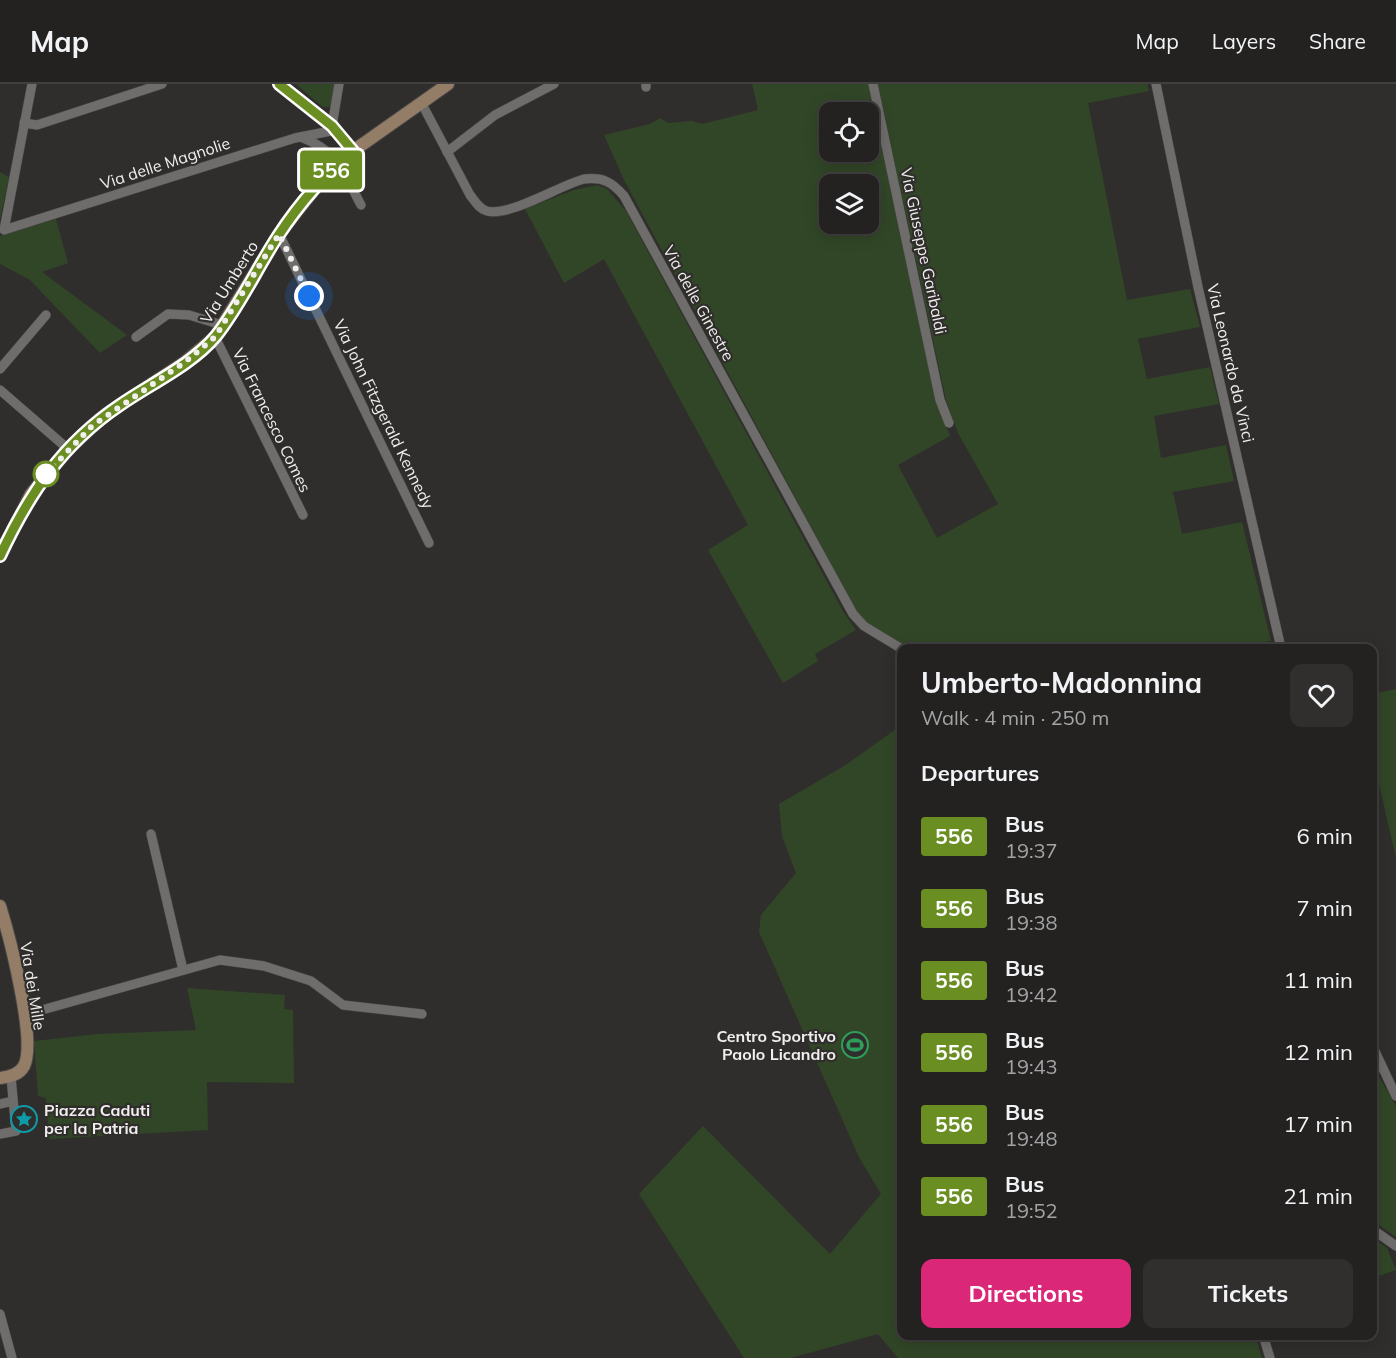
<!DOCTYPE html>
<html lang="en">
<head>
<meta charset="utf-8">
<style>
  :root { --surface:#242221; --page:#302f2e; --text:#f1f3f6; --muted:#a3a4a5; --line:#413f3f; --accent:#db2777 }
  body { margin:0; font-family:Mulish,sans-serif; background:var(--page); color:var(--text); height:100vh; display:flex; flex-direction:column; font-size:22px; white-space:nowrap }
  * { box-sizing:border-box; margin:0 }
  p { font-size:20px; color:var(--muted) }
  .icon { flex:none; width:33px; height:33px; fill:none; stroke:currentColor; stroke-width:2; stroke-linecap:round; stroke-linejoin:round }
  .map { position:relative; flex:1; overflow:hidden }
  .sheet { position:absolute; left:897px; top:560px; width:480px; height:696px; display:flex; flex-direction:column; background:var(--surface); border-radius:12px; box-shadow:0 3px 15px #0003,0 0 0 2px var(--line) }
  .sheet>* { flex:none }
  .badge { padding:0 12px; border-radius:4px; font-size:21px; line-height:39px }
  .fabs { position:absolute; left:819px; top:18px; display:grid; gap:12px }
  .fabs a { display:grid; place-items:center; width:60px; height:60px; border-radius:12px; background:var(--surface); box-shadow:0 3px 15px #0003,0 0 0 2px var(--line); font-size:30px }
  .you { position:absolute; width:30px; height:30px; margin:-15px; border:4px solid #fff; border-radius:50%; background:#1a73e8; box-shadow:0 0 0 9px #1a73e833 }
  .map>.badge { position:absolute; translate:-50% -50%; box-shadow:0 0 0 3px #fff }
  h2 { padding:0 24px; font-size:22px; line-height:54px }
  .round { display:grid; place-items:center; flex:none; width:63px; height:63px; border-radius:12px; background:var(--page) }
  .overview { display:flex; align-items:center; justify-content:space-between; height:102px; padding:0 24px }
  h1 { font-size:28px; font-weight:700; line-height:45px }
  .primary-button { display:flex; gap:12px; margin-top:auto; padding:12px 24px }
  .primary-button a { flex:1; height:69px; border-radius:12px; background:var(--accent); color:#fff; font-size:24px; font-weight:700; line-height:69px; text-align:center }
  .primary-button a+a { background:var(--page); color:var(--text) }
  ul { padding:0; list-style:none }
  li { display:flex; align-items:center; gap:18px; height:72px; padding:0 24px }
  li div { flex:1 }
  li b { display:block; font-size:22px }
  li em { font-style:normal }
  li .badge { min-width:66px; font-weight:700; text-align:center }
  header { display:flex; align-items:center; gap:36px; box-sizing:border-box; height:84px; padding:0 30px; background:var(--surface); border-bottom:2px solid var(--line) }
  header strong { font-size:28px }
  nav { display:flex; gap:33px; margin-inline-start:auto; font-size:21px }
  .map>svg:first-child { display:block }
  .green { fill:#314627; fill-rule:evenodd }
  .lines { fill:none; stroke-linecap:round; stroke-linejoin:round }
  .minor-casing { stroke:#4c4a49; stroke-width:10 }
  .tertiary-casing { stroke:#4c4a49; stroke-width:12 }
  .secondary-casing { stroke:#4c4a49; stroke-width:14 }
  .minor { stroke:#6f6d6b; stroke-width:9 }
  .tertiary { stroke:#6f6d6b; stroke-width:10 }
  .secondary { stroke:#947d66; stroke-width:12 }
  .line-casing { stroke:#fff; stroke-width:14 }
  .line { stroke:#6b8e23; stroke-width:9 }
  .walk { stroke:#f1efee; stroke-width:6; stroke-dasharray:0 10.8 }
  .stop-dot { fill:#fff; stroke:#6b8e23; stroke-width:3 }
  .labels { text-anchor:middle; stroke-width:4.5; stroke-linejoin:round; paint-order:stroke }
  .street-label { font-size:16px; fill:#f1efee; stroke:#302e2c }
  .poi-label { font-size:16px; font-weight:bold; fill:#f1efee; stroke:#302e2c; text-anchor:end }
</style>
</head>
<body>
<header>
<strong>Map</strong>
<nav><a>Map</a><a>Layers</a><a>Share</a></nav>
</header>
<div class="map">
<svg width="1396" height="1274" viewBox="0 0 1396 1274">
  <rect width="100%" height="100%" fill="#302e2c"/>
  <g class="green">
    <path d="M296,0h39l-4,23h-8z"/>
    <path d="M752,0h116l68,317 14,35 -52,29 39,73 61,-34 -40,-71 -12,-33 -68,-316h269l2,7 -61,12 39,197 63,-11 10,38 -62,12 9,40 63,-12 9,37 -65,12 7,42 65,-13 8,36 -61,11 9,42 60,-12 29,119 -47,7h-314l-44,-26 -9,-10 -233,-432 -20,-45 46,-11 10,-6 8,5 24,-2 10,3 56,-14zM830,28h38v40h-38zM830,100h38v40h-38z"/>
    <path d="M0,88l9,5 -9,42z"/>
    <path d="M597,101l10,4 19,22 218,402 12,17 -41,24 3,7 -35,22 -75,-133 40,-25 -144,-266 -40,24 -39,-74 49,-19z"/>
    <path d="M56,135l12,44 -26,9 85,63 -27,18 -70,-73 -30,-16v-28z"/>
    <path d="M1396,605v169l-23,-100 -1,-64z"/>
    <path d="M899,643l3,7v601h353l7,23h-364l-20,-24 -87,24h-47l-105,-164 64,-68 127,128 51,-60 -22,-37 -100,-225 2,-17 35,-42 -14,-37 -3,-32 65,-38z"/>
    <path d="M187,904l98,7 -1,14 9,1 1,73 -87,-1 1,48 -159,9 -3,-41 -8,-2 -4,-55 64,-7 98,-4z"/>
    <path d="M1372,981l24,41v131l-23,-16z"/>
    <path d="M1373,1154l14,10 9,22 -23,8z"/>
  </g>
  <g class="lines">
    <defs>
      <g id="minor">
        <path d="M32,0l-28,146 291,-92 41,-8"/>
        <path d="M646,0v3"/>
        <path d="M873,0l67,316 9,23"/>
        <path d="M1156,0l42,203 83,361"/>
        <path d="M422,20l48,91c5,6 9,14 17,16 23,6 73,-26 97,-32 19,-2 28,3 40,17l229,418 11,12 38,23"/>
        <path d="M24,39l13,2 125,-41"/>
        <path d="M332,42l7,-42"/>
        <path d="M301,53c38,15 42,34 60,68"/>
        <path d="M447,68l48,-37 59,-31"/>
        <path d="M279,150l150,309"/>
        <path d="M136,253l32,-23 21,1 33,10"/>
        <path d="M215,253l88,178"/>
        <path d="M0,285l46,-54"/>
        <path d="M0,306l68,59"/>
        <path d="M151,750l32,136"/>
        <path d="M24,931l196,-55 44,6 47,15 32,24 79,9"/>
        <path d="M1372,961l24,51"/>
        <path d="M0,1020l13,-3"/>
        <path d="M0,1050l16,-3 -5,-54"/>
        <path d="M1372,1145l24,17"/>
        <path d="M0,1230l12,44"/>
        <path d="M1263,1251l7,23"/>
      </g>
      <path id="tertiary" d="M280,0l52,42 21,25"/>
      <g id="secondary">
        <path d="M0,472l31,-62 37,-45 38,-35 79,-52 30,-25 64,-103 45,-57 29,-26 95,-67"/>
        <path d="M0,822c9,29 37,135 24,160 -5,9 -15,11 -24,12"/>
      </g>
    </defs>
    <use href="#minor" class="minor-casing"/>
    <use href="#tertiary" class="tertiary-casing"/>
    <use href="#secondary" class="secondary-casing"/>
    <use href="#minor" class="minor"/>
    <use href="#tertiary" class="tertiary"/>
    <use href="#secondary" class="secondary"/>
  </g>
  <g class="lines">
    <defs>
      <path id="line" d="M0,472c29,-62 62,-112 120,-151 30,-21 72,-40 96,-69 24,-30 41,-68 62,-100 21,-32 46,-61 75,-85l-21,-25 -53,-42"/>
    </defs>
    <use href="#line" class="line-casing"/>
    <use href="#line" class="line"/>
    <path class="walk" d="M46,390l46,-48 93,-64 30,-25 64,-103 30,62"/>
  </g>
  <defs>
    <symbol id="stadium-ring" viewBox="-11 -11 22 22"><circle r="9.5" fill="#302e2c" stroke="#2e9e5b" stroke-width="1.5"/><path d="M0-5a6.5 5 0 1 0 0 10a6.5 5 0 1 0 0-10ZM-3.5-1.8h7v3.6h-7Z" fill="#2e9e5b"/></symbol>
    <symbol id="sight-ring" viewBox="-11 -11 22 22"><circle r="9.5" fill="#302e2c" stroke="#0f9aa8" stroke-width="1.5"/><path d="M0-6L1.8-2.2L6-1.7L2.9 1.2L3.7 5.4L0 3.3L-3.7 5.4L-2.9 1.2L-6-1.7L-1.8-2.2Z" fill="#0f9aa8"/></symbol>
  </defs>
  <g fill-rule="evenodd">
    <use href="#stadium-ring" x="840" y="946" width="30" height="30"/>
    <use href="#sight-ring" x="9" y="1020" width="30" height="30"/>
  </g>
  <circle class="stop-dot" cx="46" cy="390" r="12"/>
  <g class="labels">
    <g class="street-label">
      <text transform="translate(165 79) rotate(-18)" y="6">Via delle Magnolie</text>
      <text transform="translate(924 167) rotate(78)" y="6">Via Giuseppe Garibaldi</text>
      <text transform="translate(229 198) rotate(-58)" y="6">Via Umberto</text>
      <text transform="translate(699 219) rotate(61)" y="6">Via delle Ginestre</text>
      <text transform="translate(1231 279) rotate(77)" y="6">Via Leonardo da Vinci</text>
      <text transform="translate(384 330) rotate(64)" y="6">Via John Fitzgerald Kennedy</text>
      <text transform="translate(272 336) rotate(64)" y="6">Via Francesco Comes</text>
      <text transform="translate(33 902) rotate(81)" y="6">Via dei Mille</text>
    </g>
    <g class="poi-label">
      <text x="836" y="958">Centro Sportivo<tspan x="836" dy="18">Paolo Licandro</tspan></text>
      <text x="44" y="1032" text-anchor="start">Piazza Caduti<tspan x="44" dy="18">per la Patria</tspan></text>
    </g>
  </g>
</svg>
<div class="fabs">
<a><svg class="icon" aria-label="locate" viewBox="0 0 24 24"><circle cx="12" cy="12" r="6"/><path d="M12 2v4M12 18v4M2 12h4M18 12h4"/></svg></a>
<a><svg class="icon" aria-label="layers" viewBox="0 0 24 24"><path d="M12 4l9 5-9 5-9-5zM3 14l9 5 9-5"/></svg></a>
</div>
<div class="you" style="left:309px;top:212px"></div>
<b class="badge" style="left:331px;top:86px;background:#6b8e23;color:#fff">556</b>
<section class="sheet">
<div class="overview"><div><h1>Umberto-Madonnina</h1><p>Walk · 4 min · 250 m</p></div><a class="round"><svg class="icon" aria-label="heart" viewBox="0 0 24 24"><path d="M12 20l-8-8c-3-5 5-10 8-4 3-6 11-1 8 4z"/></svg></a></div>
<h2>Departures</h2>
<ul>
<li><span class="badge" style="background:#6b8e23;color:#fff">556</span><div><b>Bus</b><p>19:37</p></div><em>6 min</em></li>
<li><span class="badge" style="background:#6b8e23;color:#fff">556</span><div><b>Bus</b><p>19:38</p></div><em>7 min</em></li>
<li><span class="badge" style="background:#6b8e23;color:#fff">556</span><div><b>Bus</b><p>19:42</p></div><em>11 min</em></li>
<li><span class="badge" style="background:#6b8e23;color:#fff">556</span><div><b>Bus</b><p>19:43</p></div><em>12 min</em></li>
<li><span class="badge" style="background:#6b8e23;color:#fff">556</span><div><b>Bus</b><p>19:48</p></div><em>17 min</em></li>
<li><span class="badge" style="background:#6b8e23;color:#fff">556</span><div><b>Bus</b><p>19:52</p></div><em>21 min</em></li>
</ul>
<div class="primary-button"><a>Directions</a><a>Tickets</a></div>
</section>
</div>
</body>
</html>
